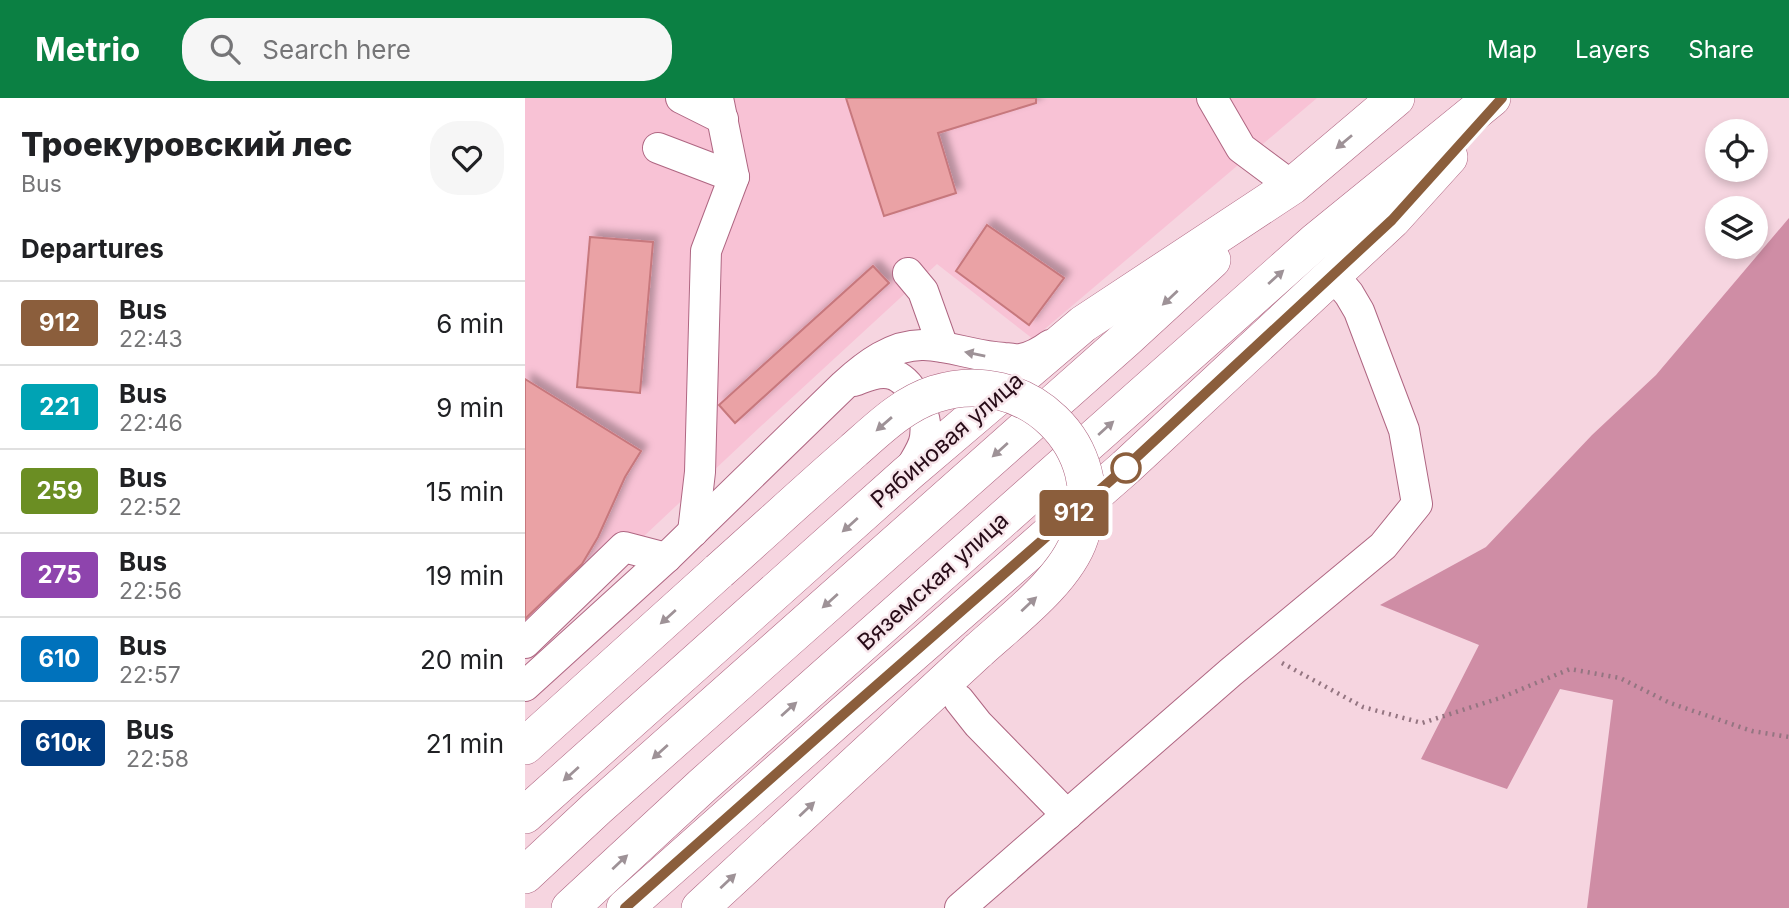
<!DOCTYPE html>
<html lang="en">
<head>
<meta charset="utf-8">
<style>
  :root { --surface:#fff; --page:#f6f6f6; --text:#202124; --muted:#757577; --line:#e0e0e0; --accent:#0b8043 }
  body { margin:0; font-family:Inter,sans-serif; background:var(--page); color:var(--text); height:100vh; display:flex; flex-direction:column; font-size:26px; white-space:nowrap }
  * { box-sizing:border-box; margin:0 }
  p { font-size:23px; color:var(--muted) }
  .icon { flex:none; width:38px; height:38px; fill:none; stroke:currentColor; stroke-width:2; stroke-linecap:round; stroke-linejoin:round }
  .map { position:relative; flex:1; overflow:hidden }
  .details { display:flex; flex-direction:column; background:var(--surface); width:525px }
  .details>* { flex:none }
  .badge { padding:0 14px; border-radius:5px; font-size:24px; line-height:46px }
  .controls { position:absolute; left:1180px; top:21px; display:grid; gap:14px }
  .controls a { display:grid; place-items:center; width:63px; height:63px; border-radius:50%; background:var(--surface); box-shadow:0 4px 10px #0003; font-size:35px }
  .map>.badge { position:absolute; translate:-50% -50%; box-shadow:0 0 0 4px #fff }
  h2 { padding:0 21px; font-size:26px; line-height:63px }
  .round { display:grid; place-items:center; flex:none; width:74px; height:74px; border-radius:28px; background:var(--page) }
  .overview { display:flex; align-items:center; justify-content:space-between; height:119px; padding:0 21px }
  h1 { font-size:33px; font-weight:800; line-height:52px }
  ul { padding:0; list-style:none }
  li { display:flex; align-items:center; gap:21px; height:84px; padding:0 21px; border-top:2px solid var(--line) }
  li div { flex:1 }
  li b { display:block; font-size:26px }
  li em { font-style:normal }
  li .badge { min-width:77px; font-weight:700; text-align:center }
  header { display:flex; align-items:center; gap:42px; box-sizing:border-box; height:98px; padding:0 35px; background:var(--accent); color:#fff }
  header strong { font-size:33px }
  nav { display:flex; gap:38px; margin-inline-start:auto; font-size:24px }
  .search { width:490px; height:63px; background:var(--page); display:flex; align-items:center; gap:18px; box-sizing:border-box; padding:0 24px; border-radius:28px; color:var(--muted); font-size:26px }
  main { display:flex; flex:1; min-height:0 }
  .map>svg:first-child { display:block }
  .built { fill:#f8c2d5 }
  .forest { fill:#cf8da5 }
  .building { fill:#eaa2a5; stroke:#c7787d; stroke-width:2; filter:url(#shadow) }
  .lines { fill:none; stroke-linecap:round; stroke-linejoin:round }
  .minor-casing { stroke:#af6682; stroke-width:32 }
  .major-casing { stroke:#af6682; stroke-width:38 }
  .path { stroke:#947581; stroke-width:4.5; stroke-dasharray:2 5; stroke-linecap:butt }
  .minor { stroke:#fff; stroke-width:30 }
  .major { stroke:#fff; stroke-width:37 }
  .major-bridge-casing { stroke:#af6682; stroke-width:38; stroke-linecap:butt }
  .major-bridge { stroke:#fff; stroke-width:37 }
  .oneway { fill:#9e9297 }
  .line-casing { stroke:#fff; stroke-width:16 }
  .line { stroke:#8b5e3c; stroke-width:10 }
  .stop-dot { fill:#fff; stroke:#8b5e3c; stroke-width:3.5 }
  .labels { text-anchor:middle; stroke-width:5; stroke-linejoin:round; paint-order:stroke }
  .street-label { font-size:23px; fill:#280c18; stroke:#f8e7ec }
</style>
</head>
<body>
<header>
<strong>Metrio</strong>
<div class="search"><svg class="icon" aria-label="search" viewBox="0 0 24 24"><circle cx="10" cy="10" r="6"/><path d="M15 15l6 6"/></svg>Search here</div>
<nav><a>Map</a><a>Layers</a><a>Share</a></nav>
</header>
<main>
<section class="details">
<div class="overview"><div><h1>Троекуровский лес</h1><p>Bus</p></div><a class="round"><svg class="icon" aria-label="heart" viewBox="0 0 24 24"><path d="M12 20l-8-8c-3-5 5-10 8-4 3-6 11-1 8 4z"/></svg></a></div>
<h2>Departures</h2>
<ul>
<li><span class="badge" style="background:#8b5e3c;color:#fff">912</span><div><b>Bus</b><p>22:43</p></div><em>6 min</em></li>
<li><span class="badge" style="background:#00a3b4;color:#fff">221</span><div><b>Bus</b><p>22:46</p></div><em>9 min</em></li>
<li><span class="badge" style="background:#6b8e23;color:#fff">259</span><div><b>Bus</b><p>22:52</p></div><em>15 min</em></li>
<li><span class="badge" style="background:#8e44ad;color:#fff">275</span><div><b>Bus</b><p>22:56</p></div><em>19 min</em></li>
<li><span class="badge" style="background:#0072bc;color:#fff">610</span><div><b>Bus</b><p>22:57</p></div><em>20 min</em></li>
<li><span class="badge" style="background:#003b80;color:#fff">610к</span><div><b>Bus</b><p>22:58</p></div><em>21 min</em></li>
</ul>
</section>
<div class="map">
<svg width="1264" height="810" viewBox="0 0 1264 810">
  <defs>
    <filter id="shadow"><feDropShadow dx="6" dy="-6" stdDeviation="3.5" flood-color="#0004"/></filter>
  </defs>
  <rect width="100%" height="100%" fill="#f6d5e0"/>
  <path class="built" d="M0,0h792l-284,241 -96,-75 -177,163 -235,221z"/>
  <path class="forest" d="M1264,120v690h-202l26,-208 -53,-11 -53,100 -86,-30 58,-114 -99,-40 106,-58 106,-112 64,-60z"/>
  <g class="building">
    <path d="M321,0h190v5l-98,30 18,60 -72,23z"/>
    <path d="M462,127l77,53 -35,47 -73,-54z"/>
    <path d="M65,139l63,5 -13,151 -63,-6z"/>
    <path d="M348,168l16,17 -154,140 -16,-18z"/>
    <path d="M0,281l116,72 -16,26 -27,60 -16,27 -57,55z"/>
  </g>
  <g class="lines">
    <defs>
      <g id="minor">
        <path d="M156,0l42,21"/>
        <path d="M687,0l29,50 51,38"/>
        <path d="M133,50l76,29"/>
        <path d="M383,175l15,18 20,56"/>
        <path d="M329,283c11,-4 24,-11 37,-7 21,5 38,42 34,63 -1,11 -11,24 -16,34"/>
        <path d="M168,434l7,-60 6,-221 28,-74 -16,-79"/>
        <path d="M0,545l99,-96 42,11"/>
        <path d="M0,588l141,-128 178,-173c22,-20 49,-41 80,-40 28,1 53,12 81,13 5,0 11,2 16,1 10,-2 21,-8 29,-14"/>
        <path d="M434,602l19,24 89,91"/>
        <path d="M435,810l271,-236 152,-126 34,-42 -13,-74 -45,-119 -10,-17 -16,-19"/>
      </g>
      <g id="major">
        <path d="M0,648l194,-175"/>
        <path d="M0,717l383,-342 175,-149 209,-138 104,-88"/>
        <path d="M0,777l72,-67 529,-469 86,-79"/>
        <path d="M45,810l133,-123 613,-544 176,-143"/>
        <path d="M100,810l213,-189 288,-252 266,-247 57,-63"/>
        <path d="M175,810l279,-258"/>
      </g>
    </defs>
    <use href="#minor" class="minor-casing"/>
    <use href="#major" class="major-casing"/>
    <path class="path" d="M757,565l81,44 59,16 78,-25 70,-29 50,9 50,25 82,28 37,6"/>
    <use href="#minor" class="minor"/>
    <use href="#major" class="major"/>
    <defs>
      <path id="major-bridge" d="M194,473c45,-40 89,-81 134,-120 25,-22 50,-47 82,-57 89,-29 177,52 145,143 -14,43 -68,83 -101,113"/>
    </defs>
    <use href="#major-bridge" class="major-bridge-casing"/>
    <use href="#major-bridge" class="major-bridge"/>
  </g>
  <defs><path id="oneway-solid" d="M-6-.8H1V-3.2L6.5 0L1 3.2V.8H-6Z" transform="scale(1.75)"/></defs>
  <g class="oneway">
    <use href="#oneway-solid" transform="translate(819 44) rotate(140)"/>
    <use href="#oneway-solid" transform="translate(751 179) rotate(-42)"/>
    <use href="#oneway-solid" transform="translate(645 200) rotate(137)"/>
    <use href="#oneway-solid" transform="translate(450 256) rotate(-168)"/>
    <use href="#oneway-solid" transform="translate(359 326) rotate(139)"/>
    <use href="#oneway-solid" transform="translate(581 330) rotate(-42)"/>
    <use href="#oneway-solid" transform="translate(475 352) rotate(138)"/>
    <use href="#oneway-solid" transform="translate(325 427) rotate(138)"/>
    <use href="#oneway-solid" transform="translate(305 503) rotate(138)"/>
    <use href="#oneway-solid" transform="translate(504 506) rotate(-43)"/>
    <use href="#oneway-solid" transform="translate(143 519) rotate(138)"/>
    <use href="#oneway-solid" transform="translate(264 611) rotate(-42)"/>
    <use href="#oneway-solid" transform="translate(135 654) rotate(138)"/>
    <use href="#oneway-solid" transform="translate(46 676) rotate(138)"/>
    <use href="#oneway-solid" transform="translate(282 711) rotate(-43)"/>
    <use href="#oneway-solid" transform="translate(95 764) rotate(-43)"/>
    <use href="#oneway-solid" transform="translate(203 783) rotate(-43)"/>
  </g>
  <g class="lines">
    <defs>
      <path id="line" d="M100,810l213,-189 288,-252 266,-247 110,-122"/>
    </defs>
    <use href="#line" class="line-casing"/>
    <use href="#line" class="line"/>
  </g>
  <circle class="stop-dot" cx="601" cy="370" r="14"/>
  <g class="labels">
    <g class="street-label">
      <text transform="translate(422 342) rotate(-41)" y="8">Рябиновая улица</text>
      <text transform="translate(408 483) rotate(-42)" y="8">Вяземская улица</text>
    </g>
  </g>
</svg>
<div class="controls">
<a><svg class="icon" aria-label="locate" viewBox="0 0 24 24"><circle cx="12" cy="12" r="6"/><path d="M12 2v4M12 18v4M2 12h4M18 12h4"/></svg></a>
<a><svg class="icon" aria-label="layers" viewBox="0 0 24 24"><path d="M12 4l9 5-9 5-9-5zM3 14l9 5 9-5"/></svg></a>
</div>
<b class="badge" style="left:549px;top:415px;background:#8b5e3c;color:#fff">912</b>
</div>
</main>
</body>
</html>
